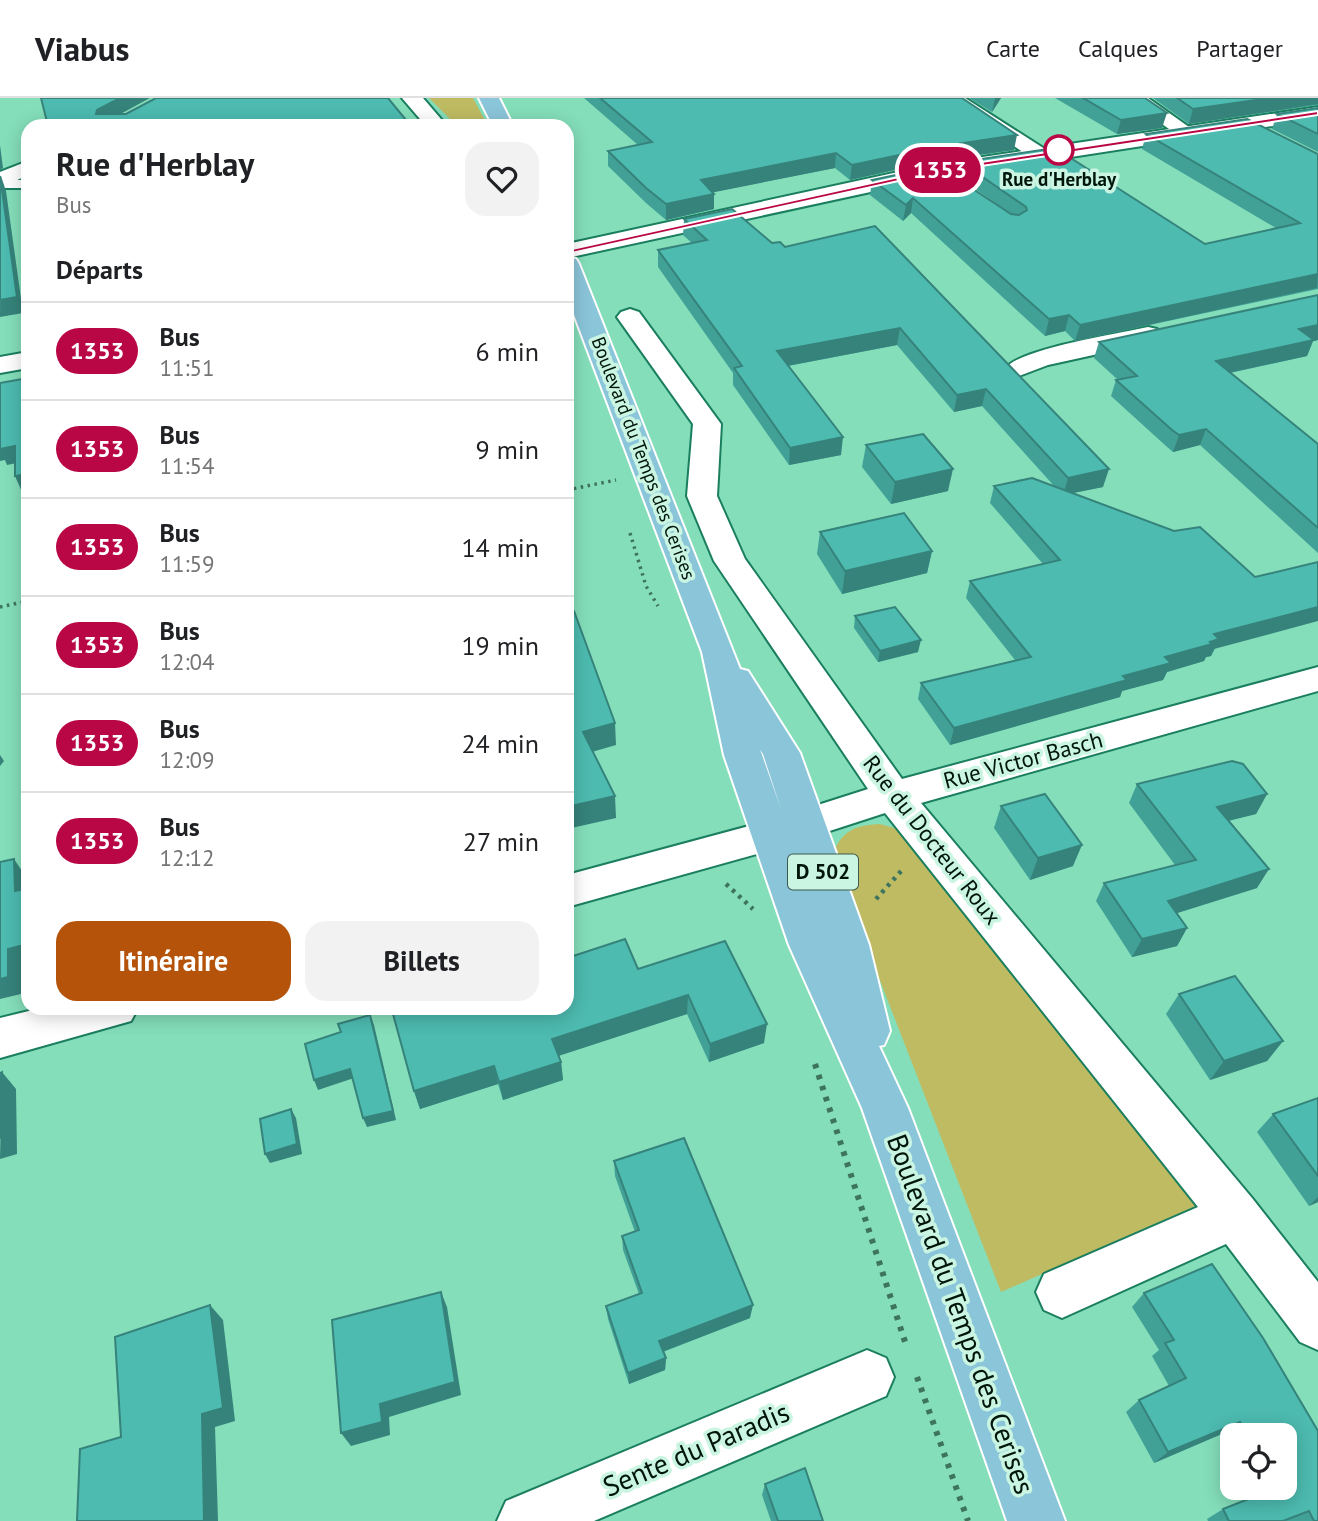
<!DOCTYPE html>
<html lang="fr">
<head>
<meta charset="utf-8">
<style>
  :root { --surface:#fff; --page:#f2f2f2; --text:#202124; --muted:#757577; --line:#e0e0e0; --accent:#b45309 }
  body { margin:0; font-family:"PT Sans",sans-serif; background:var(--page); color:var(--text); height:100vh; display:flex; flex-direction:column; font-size:26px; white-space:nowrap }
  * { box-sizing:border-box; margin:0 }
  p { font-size:23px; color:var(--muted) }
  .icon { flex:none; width:38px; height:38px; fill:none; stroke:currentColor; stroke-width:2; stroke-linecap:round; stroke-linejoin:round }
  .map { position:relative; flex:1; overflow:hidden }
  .drawer { position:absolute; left:21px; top:21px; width:553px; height:896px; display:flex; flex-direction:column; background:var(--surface); border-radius:21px; box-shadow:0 4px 18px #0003 }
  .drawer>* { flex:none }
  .badge { padding:0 14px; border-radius:23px; font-size:24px; line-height:46px }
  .controls { position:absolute; left:1220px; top:1325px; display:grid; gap:14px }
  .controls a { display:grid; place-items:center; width:77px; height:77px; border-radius:14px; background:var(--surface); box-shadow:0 4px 18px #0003; font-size:35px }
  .map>.badge { position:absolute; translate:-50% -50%; box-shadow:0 0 0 4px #fff }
  h2 { padding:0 35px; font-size:26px; line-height:63px }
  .round { display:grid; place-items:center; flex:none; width:74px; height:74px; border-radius:21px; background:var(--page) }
  .overview { display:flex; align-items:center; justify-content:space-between; height:119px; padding:0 35px }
  h1 { font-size:33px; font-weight:800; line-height:52px }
  .cta { display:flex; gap:14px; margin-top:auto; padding:14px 35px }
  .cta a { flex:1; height:80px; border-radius:21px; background:var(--accent); color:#fff; font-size:28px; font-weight:800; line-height:80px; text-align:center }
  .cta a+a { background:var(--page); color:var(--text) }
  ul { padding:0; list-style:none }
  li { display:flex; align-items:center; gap:21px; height:98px; padding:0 35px; border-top:2px solid var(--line) }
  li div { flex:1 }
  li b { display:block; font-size:26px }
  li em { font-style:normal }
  li .badge { min-width:77px; font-weight:700; text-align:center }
  header { display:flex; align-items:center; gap:42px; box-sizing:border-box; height:98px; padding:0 35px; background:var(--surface); border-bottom:2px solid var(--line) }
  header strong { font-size:33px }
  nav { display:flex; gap:38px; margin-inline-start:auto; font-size:24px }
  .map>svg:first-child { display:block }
  .green { fill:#bfbb62 }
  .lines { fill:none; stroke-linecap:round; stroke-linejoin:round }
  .service-casing { stroke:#1a7e5f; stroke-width:4 }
  .minor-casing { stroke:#1a7e5f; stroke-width:4 }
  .tertiary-casing { stroke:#1a7e5f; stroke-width:4 }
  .secondary-casing { stroke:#1a7e5f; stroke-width:4 }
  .primary-casing { stroke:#fff; stroke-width:4 }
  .path-far2 { stroke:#3e745e; stroke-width:3.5; stroke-dasharray:2.5 4.5; stroke-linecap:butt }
  .path-far1 { stroke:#3e745e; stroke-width:4.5; stroke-dasharray:3.5 5; stroke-linecap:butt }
  .path { stroke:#3e745e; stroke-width:6; stroke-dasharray:4.5 7; stroke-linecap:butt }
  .service { fill:#fff; fill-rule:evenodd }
  .minor { fill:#fff; fill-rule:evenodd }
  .tertiary { fill:#fff; fill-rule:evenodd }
  .secondary { fill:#fff; fill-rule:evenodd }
  .primary { fill:#8bc5da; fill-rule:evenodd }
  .wall { fill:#42a197 }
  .shaded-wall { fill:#36837b }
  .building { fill:#4dbbb0; stroke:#36837b; stroke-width:2 }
  .line { fill:#b90745; stroke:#fff; stroke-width:2 }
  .stop-dot { fill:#fff; stroke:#b90745; stroke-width:3.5 }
  .labels { text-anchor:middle; stroke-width:7; stroke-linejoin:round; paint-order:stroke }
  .far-stop-label { font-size:19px; font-weight:bold; fill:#00150b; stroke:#caf5e2 }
  .far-street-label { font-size:19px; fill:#00150b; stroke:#caf5e2 }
  .shield { fill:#caf5e2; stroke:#3d584c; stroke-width:2 }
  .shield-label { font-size:21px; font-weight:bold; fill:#00150b }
  .street-label { font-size:23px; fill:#00150b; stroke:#caf5e2 }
  .near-street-label { font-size:28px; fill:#00150b; stroke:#caf5e2 }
</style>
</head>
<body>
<header>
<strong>Viabus</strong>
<nav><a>Carte</a><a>Calques</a><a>Partager</a></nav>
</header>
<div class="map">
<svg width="1318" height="1423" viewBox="0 0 1318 1423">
  <rect width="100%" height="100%" fill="#84deba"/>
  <g class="green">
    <path d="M429,0h44l15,28h-31z"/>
    <path d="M880,726l18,5 305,374 -202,89 -169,-435c8,-26 23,-32 48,-33z"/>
  </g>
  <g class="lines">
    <defs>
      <rect id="service" x="0" y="82" width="28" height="8"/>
      <g id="minor">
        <path d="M402,0h21l24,28h-21z"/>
        <path d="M941,0h24l86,55 -3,5h-16z"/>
        <path d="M1125,0h23l48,34 -10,6 -7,-2z"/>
        <path d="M28,63v14l-28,13v-16z"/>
        <path d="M630,211l9,3 82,112 -4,72 28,63 157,220 416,-112v24l-397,112 331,395 66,84v68l-18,-8 -74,-98 -164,74 -18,-8 -8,-18 8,-18 154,-67 -313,-394 -114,37 -204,57v-32l204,-55 97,-31 -154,-228 -27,-65 6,-72 -76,-107 4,-5z"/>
        <path d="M1148,229l9,2 4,6 -4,6 -109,24 -29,11 -10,-2 -3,-6c13,-19 115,-35 142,-41z"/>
        <path d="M41,910h97l-7,13 -131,37v-40z"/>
        <path d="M867,1252l19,8 8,19 -8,19 -292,125h-97l9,-20z"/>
      </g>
      <path id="tertiary" d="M28,254v16l-28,5v-16z"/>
      <path id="secondary" d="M1318,9v12l-383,59 -368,80v-14l368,-80z"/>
      <g id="primary">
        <path d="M479,0h20l14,28h-20z"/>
        <path d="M567,159l9,2 3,5 161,405 8,2 52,82 69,192 21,86 -6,14 -5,1 29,62 157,413h-58l-145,-413 -73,-163 -65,-190 -22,-103 -135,-356zM760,652l3,4 18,55 -19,-54z"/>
      </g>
    </defs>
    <use href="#service" class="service-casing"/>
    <use href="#minor" class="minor-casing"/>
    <use href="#tertiary" class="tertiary-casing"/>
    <use href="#secondary" class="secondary-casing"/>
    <use href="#primary" class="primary-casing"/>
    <g class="path-far2">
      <path d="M567,392l49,-10"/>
      <path d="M630,435l16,53 12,20"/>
      <path d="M0,509l28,-6"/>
    </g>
    <g class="path-far1">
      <path d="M726,786l27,25"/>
      <path d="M876,801l27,-30"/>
    </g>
    <g class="path">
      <path d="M815,966l92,284"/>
      <path d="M917,1279l51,144"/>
    </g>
    <use href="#service" class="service"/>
    <use href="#minor" class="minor"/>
    <use href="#tertiary" class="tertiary"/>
    <use href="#secondary" class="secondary"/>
    <use href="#primary" class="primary"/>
  </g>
  <g class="wall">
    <path d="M584,0h378l52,52 -79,11 -85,19 -15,-12 -122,24 1,2v15l-48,11 -20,-17 -38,-37v-15l30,-6z"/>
    <path d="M969,0h32l-9,14z"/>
    <path d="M1055,0h90l17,30 -45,6z"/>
    <path d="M1153,0h165v7l-129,19z"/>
    <path d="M1318,10v44l-46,-23 5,-15z"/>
    <path d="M1146,36l172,20v135l-243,52 -10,-10 -20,5 -134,-123 -8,8 -33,-26 2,-15 138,33 -52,-36 3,-15 244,82 71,-16 -134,-79z"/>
    <path d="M684,121l101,28 90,-21 228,261 -30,6 182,84 -44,79 -5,1 -2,4 -37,11 -4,8 -41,11 -2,6 -170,48 -32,-46 3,-16 94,-23 -49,-62 4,-17 73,-17 -53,-61 4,-17 61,1 -73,-81 -28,6 -57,-67 -109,21 53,89 -52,10 -56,-80v-12l-75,-106v-17l34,-7 -9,-8z"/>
    <path d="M1318,197v45l-5,1 -6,15 -77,17 88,71v109l-118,-108 -27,7 -7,-6 -55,-50 5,-16 1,-1 -23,-21 5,-16z"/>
    <path d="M866,347l82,46 -57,13 -29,-37z"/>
    <path d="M820,434l112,19 -5,22 -85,21 -25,-40z"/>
    <path d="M855,518l63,36 -40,10 -24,-34z"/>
    <path d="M1137,686l130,10 -11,20 -28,7 29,67 -80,25 10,15 -10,18 -45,11 -36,-56 8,-18 71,-18 -46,-62z"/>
    <path d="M1001,708l72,60 -43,14 -36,-52z"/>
    <path d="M725,843l39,102 -55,19 -22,-48 -129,42 3,6 2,18 -60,20 -5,-16 -78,25 -6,-18 224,-122z"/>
    <path d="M1179,896l104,47 -16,20 -57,19 -44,-66z"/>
    <path d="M1318,1000v104l-9,4 -52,-74 16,-18z"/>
    <path d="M614,1063l136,157 -87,34 3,6 -1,12 -36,14 -21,-65 -2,-13 33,-12 -16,-44 -1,-14 13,-4 -20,-56z"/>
    <path d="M1212,1166l51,74 55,93v90h-110l-1,-2 16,-10 35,-14 -4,-7h30v-53h-52v12l-8,-14 -70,30 -28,-51 13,-12 30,-14 -17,-30 7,-6 -27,-43 12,-14z"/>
    <path d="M765,1386l58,37h-52l-9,-26z"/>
  </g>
  <g class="shaded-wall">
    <path d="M120,0h30l-48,26 -6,-10 1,-4z"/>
    <path d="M995,0h6l-9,14z"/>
    <path d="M1270,0h48v6l-129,20 4,-15z"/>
    <path d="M1167,15l-5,15 -45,6 4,-14z"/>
    <path d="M1017,37l-3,15 -79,11 -85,19 2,-15 85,-18z"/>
    <path d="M0,47l3,23 -3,2z"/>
    <path d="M836,55l-1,15 -135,27 1,-15z"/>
    <path d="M1,78l5,15 17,122 -23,4z"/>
    <path d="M714,96v15l-48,11v-16z"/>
    <path d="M913,100l-2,15 -8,8 3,-16z"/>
    <path d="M1318,176l-1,14 -242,53 5,-16z"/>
    <path d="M1069,217l-4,16 -20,5 4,-17z"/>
    <path d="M1318,227v15l-5,1 -6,15 -98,21 7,-16 83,-32z"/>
    <path d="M900,230l-3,17 -121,23 1,-17z"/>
    <path d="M986,291l-4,17 -28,6 3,-17z"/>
    <path d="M1206,331l-6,16 -27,7 6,-17z"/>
    <path d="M843,339l-2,18 -52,10 1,-17z"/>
    <path d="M0,346l15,2 7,16 -15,3 -2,-5 -5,1z"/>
    <path d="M953,371l-5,22 -57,13 4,-22z"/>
    <path d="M1109,371l-6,18 -40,8 5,-17z"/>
    <path d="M28,376v17l-6,1 -7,-16z"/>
    <path d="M932,453l-5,22 -85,21 3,-23z"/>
    <path d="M1318,509v14l-104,28 -3,7 -5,1 -2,4 -37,11 -4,8 -41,11 -2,6 -170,48 4,-17 169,-52 91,-42z"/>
    <path d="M921,542l-3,12 -40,10 2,-11z"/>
    <path d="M615,625l1,22 -31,9 -2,-22z"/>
    <path d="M0,657l4,6 -4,5z"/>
    <path d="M1267,696l-11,20 -49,12 10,-19z"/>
    <path d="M615,698l1,22 -49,11v-22z"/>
    <path d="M1082,747l-9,21 -43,14 8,-22z"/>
    <path d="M14,761l12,18 1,32 -12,-18z"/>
    <path d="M1269,771l-12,19 -99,31 10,-18z"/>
    <path d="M1187,830l-10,18 -45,11 10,-18z"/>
    <path d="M28,846v21l-7,2v27l-21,5v-20l8,-30z"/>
    <path d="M688,897l-1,19 -132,43 -3,-18z"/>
    <path d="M370,917l4,10 22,95 -29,7 -4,-9z"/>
    <path d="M767,926l-3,19 -55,19 1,-18z"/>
    <path d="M1283,943l-16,20 -57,19 14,-19z"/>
    <path d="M561,964l2,18 -60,20 -4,-18z"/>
    <path d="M494,968l4,18 -78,25 -6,-18z"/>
    <path d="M350,971l4,9 -36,12 -4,-10z"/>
    <path d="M2,974l14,17 1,65 -17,5z"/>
    <path d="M291,1011l5,9 6,36 -32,9 -5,-9z"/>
    <path d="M1318,1099v5l-9,4z"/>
    <path d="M441,1194l6,15 14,88 -72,22 1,18 -39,11 -10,-13 39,-29z"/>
    <path d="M210,1207l13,15 12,101 -20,6 3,94h-14l-2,-107z"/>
    <path d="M753,1207l-3,13 -91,35v-12z"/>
    <path d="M666,1260l-1,12 -36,14 -1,-11z"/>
    <path d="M1240,1324l-16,11 -70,30 14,-11z"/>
  </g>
  <g class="building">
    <path d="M41,0h79l-23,12 -1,4h30l30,-16h232l23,28h-363z"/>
    <path d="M600,0h362l55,37 -80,12 -85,18 -16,-12 -135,27 13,14 -48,10 -20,-16 -38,-37 44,-9z"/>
    <path d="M1083,0h62l22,15 -46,7z"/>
    <path d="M1177,0h93l-77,11z"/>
    <path d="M1318,10v26l-41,-20z"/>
    <path d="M1247,21l71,35v120l-238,51 -11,-10 -20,4 -136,-121 -7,7 -34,-25 66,-14 73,48 8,1 8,-5 -1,-3 -65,-45 94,-14 150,96 95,-21 -154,-89z"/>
    <path d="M0,78l17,121 -17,3z"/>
    <path d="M732,111l40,34 8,-1 5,5 90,-21 234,243 -41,9 -82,-89 -29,6 -57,-67 -123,23 66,86 -53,11 -56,-80 8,-2 -84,-116 49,-10 -23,-21z"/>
    <path d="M1318,197v30l-19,4 15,11 -98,21 102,83v84l-112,-99 -27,6 -7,-5 -56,-50 21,-4 -38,-34z"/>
    <path d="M28,280v96l-13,2v-30l-15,3v-66z"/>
    <path d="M923,336l30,35 -58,13 -29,-37z"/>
    <path d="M1032,380l142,53 26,-4 55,50 63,-15v45l-104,27 5,5 -9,3 2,2 -47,13 6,6 -48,13 4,4 -173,48 -33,-45 110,-26 -61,-76 90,-21 -66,-74z"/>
    <path d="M904,415l28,38 -87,20 -25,-39z"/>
    <path d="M895,509l26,33 -41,11 -25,-35z"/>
    <path d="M574,513l41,112 -32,9 32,64 -48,11v-195z"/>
    <path d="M1232,663l11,3 24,30 -50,13 52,62 -101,32 19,27 -45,11 -38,-56 92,-23 -59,-76z"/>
    <path d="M1045,696l37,51 -44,13 -37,-52z"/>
    <path d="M14,761l1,32 13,-3v56l-20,5v28l-8,2v-117z"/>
    <path d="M625,841l13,30 87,-28 42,83 -57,20 -22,-49 -136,44 9,23 -62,20 -5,-16 -80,25 -21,-77 18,-6h156v-50z"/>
    <path d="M1235,878l48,65 -59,20 -45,-67z"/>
    <path d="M370,917l23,96 -30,7 -13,-49 -36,11 -9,-36 36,-12 -3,-8z"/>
    <path d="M2,974v65l-2,1v-65z"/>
    <path d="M1318,1000v78l-45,-62z"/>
    <path d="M291,1011l6,35 -32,10 -5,-35z"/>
    <path d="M684,1040l69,167 -94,36 7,17 -38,15 -22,-67 36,-13 -20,-57 17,-6 -25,-69z"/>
    <path d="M1212,1166l51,74 55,93v90h-4l-5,-10 -26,10h-54l-6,-12 53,-21h8v-53h-36l-8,-13 -72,30 -29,-52 47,-22 -21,-35 9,-3 -30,-47z"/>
    <path d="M441,1194l14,90 -75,22 2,18 -41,11 -9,-113z"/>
    <path d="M210,1207l13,103 -21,6 2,107h-127l3,-72 41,-12 -6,-100z"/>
    <path d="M805,1370l18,53h-45l-13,-37z"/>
  </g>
  <path class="line" d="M1318,13v4l-383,58 -368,81 -4,-3 372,-82z"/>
  <circle class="stop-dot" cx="1059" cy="52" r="14"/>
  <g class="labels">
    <g class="far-stop-label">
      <text x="1059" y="88">Rue d'Herblay</text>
    </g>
    <g class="far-street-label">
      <text transform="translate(644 360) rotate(69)" y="7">Boulevard du Temps des Cerises</text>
    </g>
    <rect class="shield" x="788" y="756.5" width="70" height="35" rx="5"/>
    <g class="shield-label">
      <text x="823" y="781">D 502</text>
    </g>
    <g class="street-label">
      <text transform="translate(1023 662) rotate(-15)" y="8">Rue Victor Basch</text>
      <text transform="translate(932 742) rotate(52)" y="8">Rue du Docteur Roux</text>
    </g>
    <g class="near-street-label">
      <text transform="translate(961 1216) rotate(70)" y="10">Boulevard du Temps des Cerises</text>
      <text transform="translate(696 1351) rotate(-23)" y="10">Sente du Paradis</text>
    </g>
  </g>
</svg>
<div class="controls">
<a><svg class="icon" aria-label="locate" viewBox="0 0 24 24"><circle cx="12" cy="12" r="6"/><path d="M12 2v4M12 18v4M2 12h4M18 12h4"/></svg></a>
</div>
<b class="badge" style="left:940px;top:72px;background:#b90745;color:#fff">1353</b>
<section class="drawer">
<div class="overview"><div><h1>Rue d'Herblay</h1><p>Bus</p></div><a class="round"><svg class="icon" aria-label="heart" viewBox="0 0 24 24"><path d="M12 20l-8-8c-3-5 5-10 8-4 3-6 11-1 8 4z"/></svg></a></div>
<h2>Départs</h2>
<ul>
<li><span class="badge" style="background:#b90745;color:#fff">1353</span><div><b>Bus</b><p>11:51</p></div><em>6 min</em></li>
<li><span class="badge" style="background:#b90745;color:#fff">1353</span><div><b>Bus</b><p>11:54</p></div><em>9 min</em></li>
<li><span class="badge" style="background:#b90745;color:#fff">1353</span><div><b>Bus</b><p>11:59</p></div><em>14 min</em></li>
<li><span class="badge" style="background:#b90745;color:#fff">1353</span><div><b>Bus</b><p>12:04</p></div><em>19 min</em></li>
<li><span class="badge" style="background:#b90745;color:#fff">1353</span><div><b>Bus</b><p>12:09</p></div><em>24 min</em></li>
<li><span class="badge" style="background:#b90745;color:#fff">1353</span><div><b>Bus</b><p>12:12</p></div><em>27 min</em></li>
</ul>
<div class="cta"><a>Itinéraire</a><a>Billets</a></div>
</section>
</div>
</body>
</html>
